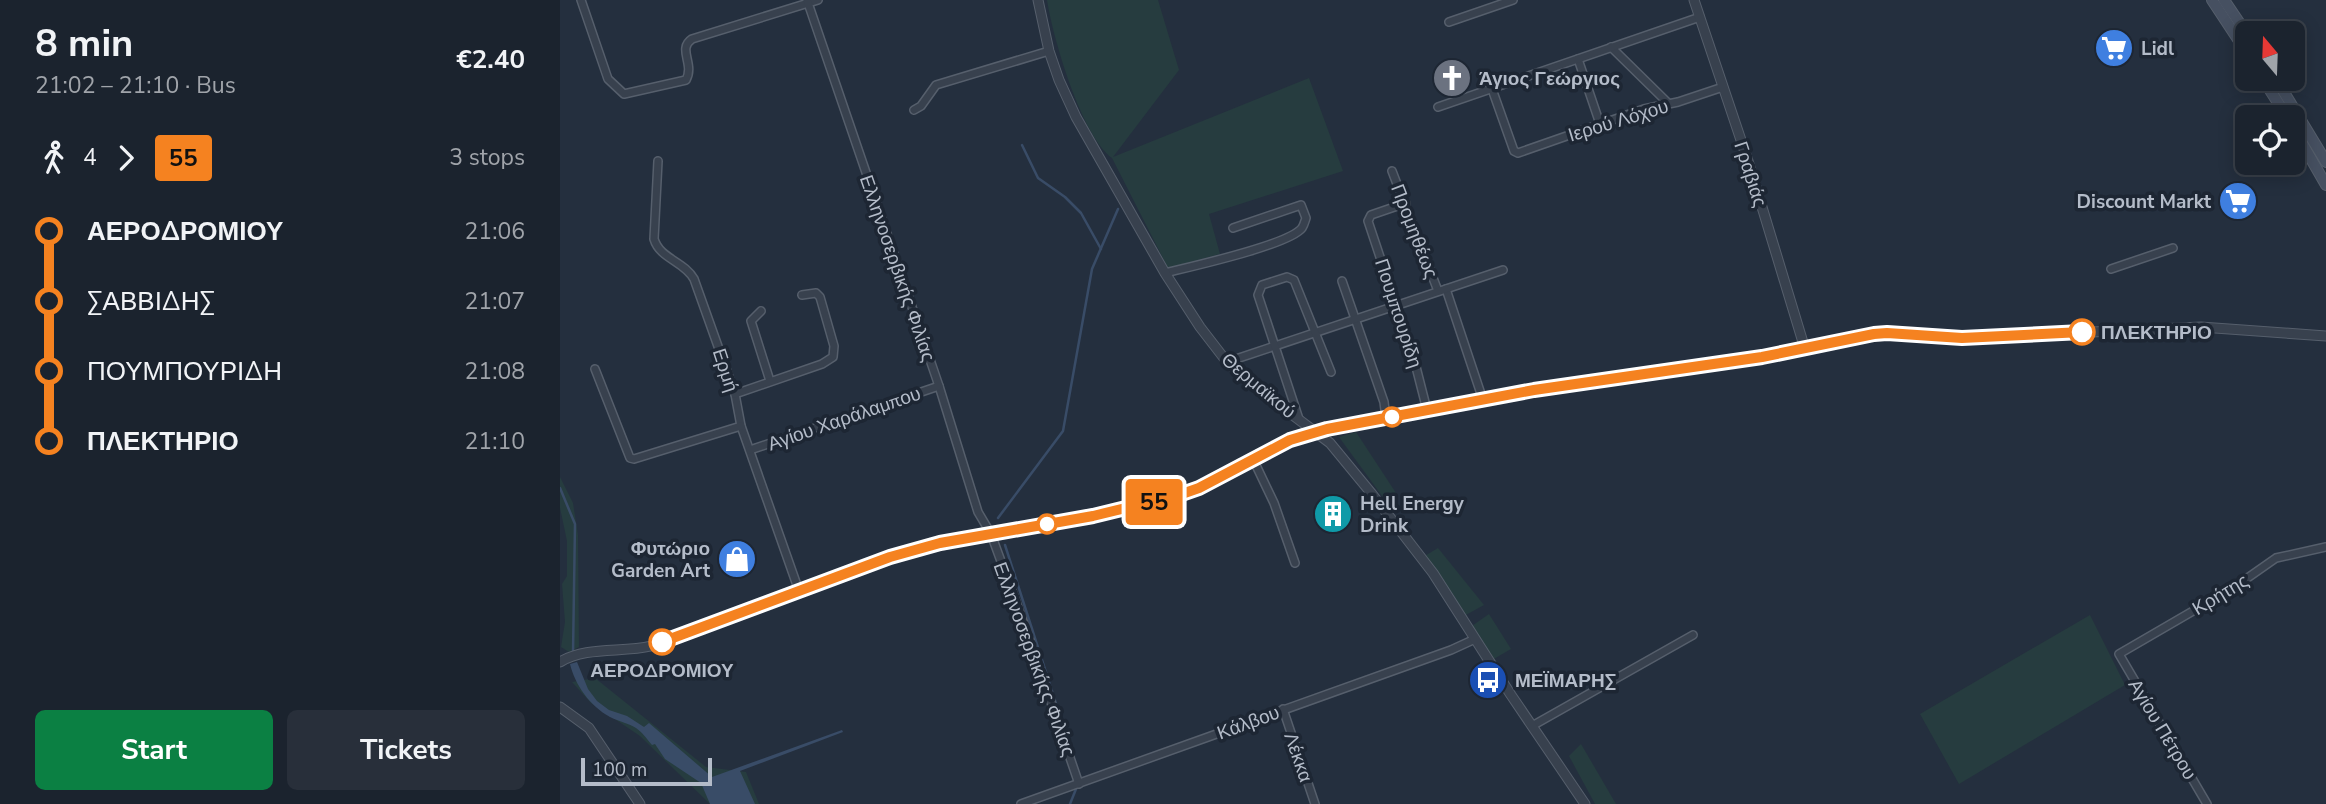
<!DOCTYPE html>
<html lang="en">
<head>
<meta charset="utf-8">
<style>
  :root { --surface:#1b232e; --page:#282f3a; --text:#f1f3f6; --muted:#a0a4aa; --line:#39404a; --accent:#0b8043 }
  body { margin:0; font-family:"Nunito Sans",sans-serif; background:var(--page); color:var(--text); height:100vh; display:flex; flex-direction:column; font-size:26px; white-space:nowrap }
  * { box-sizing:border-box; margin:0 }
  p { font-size:23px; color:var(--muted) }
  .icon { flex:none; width:38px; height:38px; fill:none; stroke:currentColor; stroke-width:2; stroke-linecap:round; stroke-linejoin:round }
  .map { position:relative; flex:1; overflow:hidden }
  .details { display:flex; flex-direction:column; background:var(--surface); width:560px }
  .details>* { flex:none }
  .badge { padding:0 14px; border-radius:5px; font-size:24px; line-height:46px }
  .needle { width:46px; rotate:341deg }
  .controls { position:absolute; left:1675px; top:21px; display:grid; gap:14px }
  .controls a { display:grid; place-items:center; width:70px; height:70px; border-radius:10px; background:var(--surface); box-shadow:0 4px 18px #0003,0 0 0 2px var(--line); font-size:35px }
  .scale { position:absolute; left:21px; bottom:18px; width:131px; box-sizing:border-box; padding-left:7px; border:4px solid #b4bcc9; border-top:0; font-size:19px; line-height:24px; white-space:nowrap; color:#b4bcc9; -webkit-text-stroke:5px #1d2633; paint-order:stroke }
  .map>.badge { position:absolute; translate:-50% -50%; box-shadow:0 0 0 4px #fff }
  .legs { display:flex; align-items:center; gap:10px; height:77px; padding:0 35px; font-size:23px }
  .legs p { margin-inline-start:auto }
  .overview { display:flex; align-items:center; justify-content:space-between; height:119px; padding:0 35px }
  h1 { font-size:38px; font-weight:700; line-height:52px }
  .button { display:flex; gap:14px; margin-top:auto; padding:14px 35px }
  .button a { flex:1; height:80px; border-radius:10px; background:var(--accent); color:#fff; font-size:28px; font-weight:700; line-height:80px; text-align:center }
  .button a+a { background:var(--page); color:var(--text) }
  ul { padding:0 35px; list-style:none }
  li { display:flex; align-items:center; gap:24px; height:70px; font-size:26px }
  li i { display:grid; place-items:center; width:10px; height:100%; margin:0 9px; background:currentColor }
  li i::after { content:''; width:18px; height:18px; margin:-9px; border:5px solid; border-radius:50%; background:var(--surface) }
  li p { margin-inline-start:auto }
  li:first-child i { background:linear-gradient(#0000 50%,currentColor 0) }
  li:last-child i { background:linear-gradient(currentColor 50%,#0000 0) }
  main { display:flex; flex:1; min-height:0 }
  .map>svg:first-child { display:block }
  .green { fill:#263c3f }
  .water { fill:#394c67 }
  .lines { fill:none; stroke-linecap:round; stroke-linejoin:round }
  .stream { stroke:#394c67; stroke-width:2.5 }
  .minor-casing { stroke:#565f6c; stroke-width:10 }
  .tertiary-casing { stroke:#565f6c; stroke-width:11 }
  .secondary-casing { stroke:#565f6c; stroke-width:12 }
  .minor { stroke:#38414e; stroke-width:7 }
  .tertiary { stroke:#38414e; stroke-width:9 }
  .secondary { stroke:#465061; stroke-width:10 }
  .line-1-casing { stroke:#fff; stroke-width:16 }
  .line-1 { stroke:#f58220; stroke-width:10 }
  .stop-1-dot { fill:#fff; stroke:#f58220; stroke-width:3.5 }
  .labels { text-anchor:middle; stroke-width:7; stroke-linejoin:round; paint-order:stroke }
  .poi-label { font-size:19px; font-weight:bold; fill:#b4bcc9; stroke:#1d2633; text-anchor:start }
  .street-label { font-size:19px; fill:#b4bcc9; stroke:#1d2633 }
  .stop-label { font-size:19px; font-weight:bold; fill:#b4bcc9; stroke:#1d2633; text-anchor:start }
</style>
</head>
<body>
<main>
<section class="details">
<div class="overview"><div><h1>8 min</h1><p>21:02 – 21:10 · Bus</p></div><b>€2.40</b></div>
<div class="legs"><svg class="icon" aria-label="walk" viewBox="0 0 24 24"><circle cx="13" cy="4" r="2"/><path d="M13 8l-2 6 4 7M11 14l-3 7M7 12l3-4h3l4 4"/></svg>4<svg class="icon" aria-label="forward" viewBox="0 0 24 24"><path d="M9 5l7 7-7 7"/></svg><b class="badge" style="background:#f58220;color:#111">55</b><p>3 stops</p></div>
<ul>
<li><i style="color:#f58220"></i><b>ΑΕΡΟΔΡΟΜΙΟΥ</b><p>21:06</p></li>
<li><i style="color:#f58220"></i><span>ΣΑΒΒΙΔΗΣ</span><p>21:07</p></li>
<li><i style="color:#f58220"></i><span>ΠΟΥΜΠΟΥΡΙΔΗ</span><p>21:08</p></li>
<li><i style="color:#f58220"></i><b>ΠΛΕΚΤΗΡΙΟ</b><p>21:10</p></li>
</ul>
<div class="button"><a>Start</a><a>Tickets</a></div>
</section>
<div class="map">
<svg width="1766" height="804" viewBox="0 0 1766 804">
  <rect width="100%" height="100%" fill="#242f3e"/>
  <g class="green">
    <path d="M487,0h111l21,70 -66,87 196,-79 34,93 -134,43 11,40 -52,14 -56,-110c-31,-23 -59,-120 -65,-158z"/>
    <path d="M796,432l40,61 -11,7 -46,-63z"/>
    <path d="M0,477l13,26 5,32 1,112 -10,5 -8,-5 4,-25 -3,-38 5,-8v-35l-7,-33z"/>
    <path d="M878,548l46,57 -20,11 -41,-59z"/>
    <path d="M929,614l22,35 -19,11 -23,-32z"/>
    <path d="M1530,615l35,70 -166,99 -39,-70z"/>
    <path d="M35,678l111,89 40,5 13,32h-49l-70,-68 -49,-33 -19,-21z"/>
    <path d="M1021,744l35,60h-21l-26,-48z"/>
  </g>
  <path class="water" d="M17,662l11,27 9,12 12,9 18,6 17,11 5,-4 63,54 130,-47 1,2 -103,39 15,33h-45l-9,-21 -36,-24 -10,-15 -3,1c-5,-6 -10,-13 -16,-17 -8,-5 -18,-7 -26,-11 -20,-11 -35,-32 -40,-53z"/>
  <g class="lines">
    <g class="stream">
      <path d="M462,145l16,33 27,19 16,16 20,36"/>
      <path d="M0,488l15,36 -2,129"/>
      <path d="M438,518l65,-87 29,-162 26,-60"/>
      <path d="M445,545l75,233"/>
      <path d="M510,804l8,-20"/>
    </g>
    <defs>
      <g id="minor">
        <path d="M21,0l27,79 16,15 62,-14c9,-16 -9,-31 6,-41l126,-39"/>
        <path d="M247,0l132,386 39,126 13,22 36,98 52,152"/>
        <path d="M889,22l64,-22"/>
        <path d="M1051,47l57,56"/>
        <path d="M1018,59l22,65"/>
        <path d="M932,89l22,62 4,2 126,-44 34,-7 45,-15"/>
        <path d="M878,107l262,-90"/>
        <path d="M354,110l7,-4 15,-21 113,-34"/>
        <path d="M98,161l-4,78c6,20 30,22 40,40l41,115 6,32 58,165"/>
        <path d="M832,171l46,120"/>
        <path d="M846,203l-35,12 -3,6 46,138 13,51"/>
        <path d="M1551,269l62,-21"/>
        <path d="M605,273c24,-6 124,-28 137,-45 2,-3 3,-7 4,-10l-5,-13 -68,23"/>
        <path d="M782,281l42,121 2,16"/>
        <path d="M886,289l37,111"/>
        <path d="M201,311l-10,10 19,60"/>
        <path d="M667,362l276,-92"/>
        <path d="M35,369l35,89 4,1 107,-33"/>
        <path d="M175,394l87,-30 11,-7 1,-11 -14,-49 -4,-4 -14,2"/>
        <path d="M739,419l-41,-124 4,-10 25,-8 7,3 37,92"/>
        <path d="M190,450l189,-64"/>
        <path d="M693,459l21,44 21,60"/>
        <path d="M723,709l32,95"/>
        <path d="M972,726l161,-91"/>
        <path d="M461,804l430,-154 24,-11"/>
        <path d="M1647,804l-88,-150 117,-68 40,-28 50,-11"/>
      </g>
      <g id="tertiary">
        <path d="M478,0l11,51 10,29 17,37 89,156 35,54 27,35 19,18 84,63 42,51 61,79 78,122 74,109"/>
        <path d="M1134,0l55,164 56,185"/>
        <path d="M0,662c26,-16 62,-9 91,-16l239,-89c93,-28 192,-33 286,-61 49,-15 90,-50 140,-65l218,-41 176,-24 177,-33 75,5 239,-11 125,9"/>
        <path d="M0,707l29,21 51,76"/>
      </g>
      <g id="secondary">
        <path d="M1652,0l35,53"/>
        <path d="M1664,0l23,34"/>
        <path d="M1703,79l24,38"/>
        <path d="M1716,79l50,83"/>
        <path d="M1732,126l34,59"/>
      </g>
    </defs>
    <use href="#minor" class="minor-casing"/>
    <use href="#tertiary" class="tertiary-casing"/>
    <use href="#secondary" class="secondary-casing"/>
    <use href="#minor" class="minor"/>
    <use href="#tertiary" class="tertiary"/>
    <use href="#secondary" class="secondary"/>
  </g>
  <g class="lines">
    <defs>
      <path id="line-1" d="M102,642l228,-85 50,-14 153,-27 86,-21 20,-7 91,-48 37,-11 207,-39 228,-33 112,-23 13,-1 75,5 120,-6"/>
    </defs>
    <use href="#line-1" class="line-1-casing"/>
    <use href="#line-1" class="line-1"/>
  </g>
  <defs>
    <symbol id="supermarket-disc" viewBox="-11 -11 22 22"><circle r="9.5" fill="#3f7fe0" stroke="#1d2633"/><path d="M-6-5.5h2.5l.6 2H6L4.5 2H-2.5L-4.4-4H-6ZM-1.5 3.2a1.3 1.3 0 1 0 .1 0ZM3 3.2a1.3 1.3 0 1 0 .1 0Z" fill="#fff"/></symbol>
    <symbol id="church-disc" viewBox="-11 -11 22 22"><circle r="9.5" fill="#6b7280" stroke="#1d2633"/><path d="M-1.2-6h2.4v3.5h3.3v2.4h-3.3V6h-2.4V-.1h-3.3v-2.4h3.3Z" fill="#fff"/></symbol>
    <symbol id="building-disc" viewBox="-11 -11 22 22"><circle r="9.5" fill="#0f9aa8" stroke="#1d2633"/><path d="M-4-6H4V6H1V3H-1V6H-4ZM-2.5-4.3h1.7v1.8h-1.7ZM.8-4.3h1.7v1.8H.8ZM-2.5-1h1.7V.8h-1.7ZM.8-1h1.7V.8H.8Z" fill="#fff"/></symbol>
    <symbol id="shop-disc" viewBox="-11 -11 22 22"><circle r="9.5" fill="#3f7fe0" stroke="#1d2633"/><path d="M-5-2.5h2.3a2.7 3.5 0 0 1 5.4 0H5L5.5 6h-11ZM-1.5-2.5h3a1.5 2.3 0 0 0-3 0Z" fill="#fff"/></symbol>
    <symbol id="bus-disc" viewBox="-11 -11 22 22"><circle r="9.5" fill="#1a4fb4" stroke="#1d2633"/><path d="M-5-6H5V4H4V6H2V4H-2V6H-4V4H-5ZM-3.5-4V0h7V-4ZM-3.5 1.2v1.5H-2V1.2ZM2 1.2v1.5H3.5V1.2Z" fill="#fff"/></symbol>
  </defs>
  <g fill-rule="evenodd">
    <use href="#supermarket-disc" x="1532" y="26" width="44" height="44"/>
    <use href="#church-disc" x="870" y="56" width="44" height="44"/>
    <use href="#supermarket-disc" x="1656" y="179" width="44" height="44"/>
    <use href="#building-disc" x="751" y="492" width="44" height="44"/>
    <use href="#shop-disc" x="155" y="537" width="44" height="44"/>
    <use href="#bus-disc" x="906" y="658" width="44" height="44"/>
  </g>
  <g class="stop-1-dot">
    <circle cx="1522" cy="332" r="12"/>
    <circle cx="832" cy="417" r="9"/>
    <circle cx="487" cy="524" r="9"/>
    <circle cx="102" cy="642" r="12"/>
  </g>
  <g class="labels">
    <g class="poi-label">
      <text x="1581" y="55">Lidl</text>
      <text x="919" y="85">Άγιος Γεώργιος</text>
      <text x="1651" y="208" text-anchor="end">Discount Markt</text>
      <text x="800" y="510">Hell Energy<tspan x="800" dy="22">Drink</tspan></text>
      <text x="150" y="555" text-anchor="end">Φυτώριο<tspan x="150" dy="22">Garden Art</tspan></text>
      <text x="955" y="687">ΜΕΪΜΑΡΗΣ</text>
    </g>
    <g class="street-label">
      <text transform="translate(1058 120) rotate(-17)" y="7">Ιερού Λόχου</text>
      <text transform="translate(1191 174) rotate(72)" y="7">Γραβιάς</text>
      <text transform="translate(855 231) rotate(69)" y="7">Προμηθέως</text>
      <text transform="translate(338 268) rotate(71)" y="7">Ελληνοσερβικής Φιλίας</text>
      <text transform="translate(839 313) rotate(72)" y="7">Πουμπουρίδη</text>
      <text transform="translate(166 370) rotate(72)" y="7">Ερμή</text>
      <text transform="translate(699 385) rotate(40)" y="7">Θερμαϊκού</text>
      <text transform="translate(284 418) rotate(-19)" y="7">Αγίου Χαράλαμπου</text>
      <text transform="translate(1660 594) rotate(-31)" y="7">Κρήτης</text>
      <text transform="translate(475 659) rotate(70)" y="7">Ελληνοσερβικήςς Φιλίας</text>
      <text transform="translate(688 722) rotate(-20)" y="7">Κάλβου</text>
      <text transform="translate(1603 729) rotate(59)" y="7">Αγίου Πέτρου</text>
      <text transform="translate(739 757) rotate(71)" y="7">Λέκκα</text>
    </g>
    <g class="stop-label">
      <text x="1541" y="339">ΠΛΕΚΤΗΡΙΟ</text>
      <text x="102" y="677" text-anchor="middle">ΑΕΡΟΔΡΟΜΙΟΥ</text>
    </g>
  </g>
</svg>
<div class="controls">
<a><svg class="needle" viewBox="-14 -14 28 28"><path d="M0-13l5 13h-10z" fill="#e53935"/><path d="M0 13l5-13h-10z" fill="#a0a4aa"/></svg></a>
<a><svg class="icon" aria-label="locate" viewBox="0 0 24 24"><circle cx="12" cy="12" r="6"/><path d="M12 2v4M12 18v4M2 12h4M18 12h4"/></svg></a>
</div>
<div class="scale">100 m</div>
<b class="badge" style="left:594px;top:502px;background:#f58220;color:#111">55</b>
</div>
</main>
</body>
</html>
